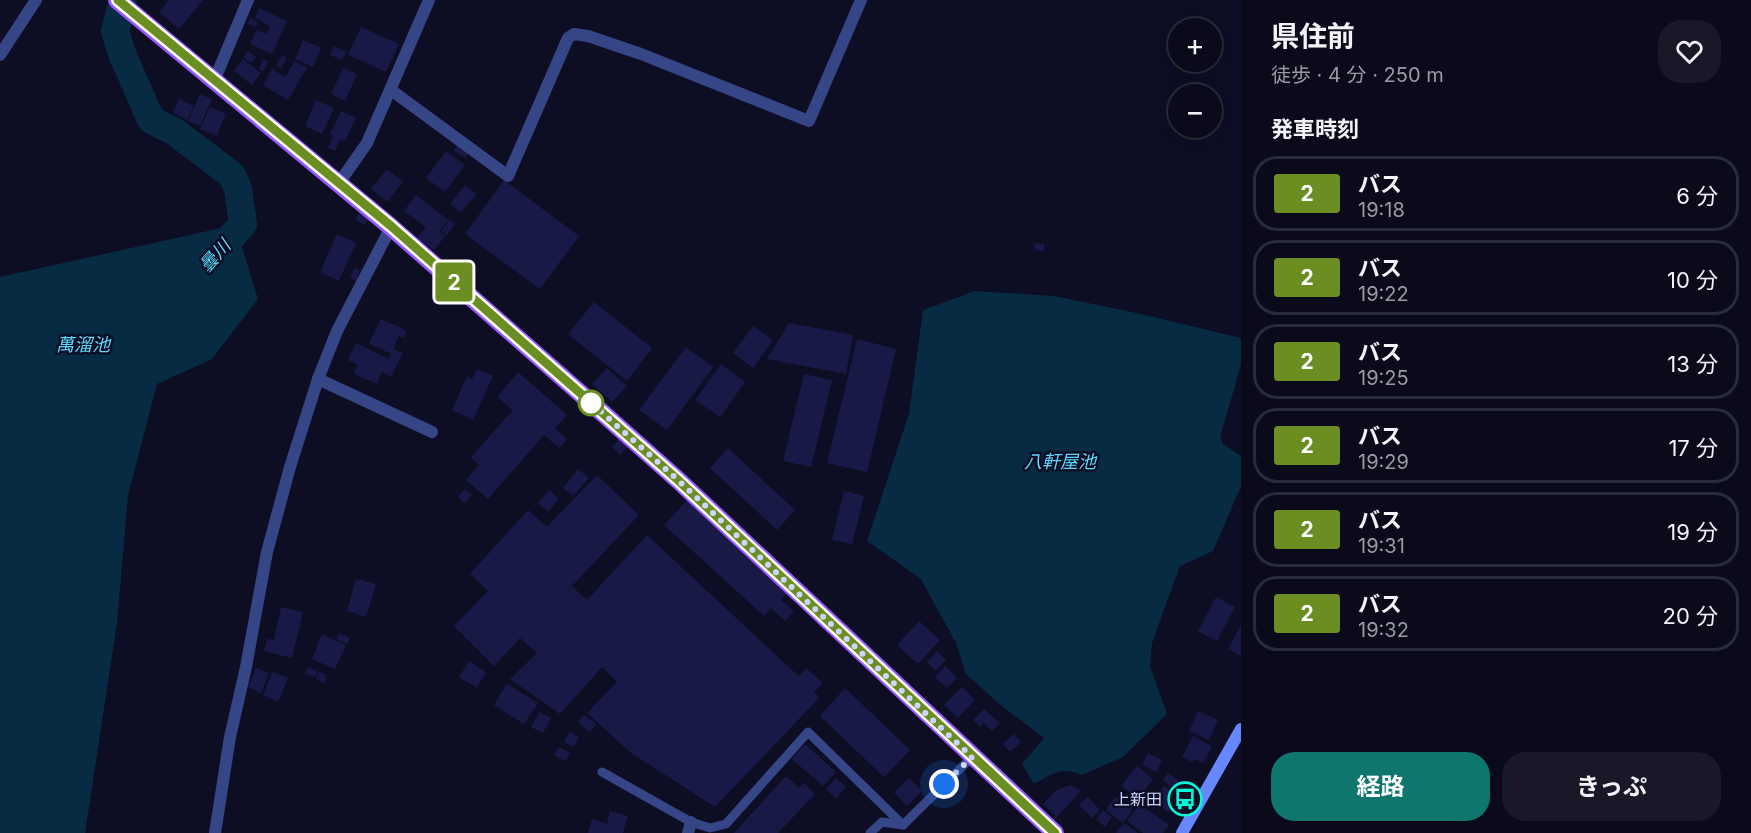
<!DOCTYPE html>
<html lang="ja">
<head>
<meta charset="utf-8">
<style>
  :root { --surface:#0a0a1b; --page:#181828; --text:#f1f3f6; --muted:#999aa3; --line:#2a2b3a; --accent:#0f766e }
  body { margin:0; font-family:Inter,"Noto Sans JP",sans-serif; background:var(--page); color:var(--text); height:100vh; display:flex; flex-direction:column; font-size:22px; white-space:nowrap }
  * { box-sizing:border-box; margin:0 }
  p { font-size:20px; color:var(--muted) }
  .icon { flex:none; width:33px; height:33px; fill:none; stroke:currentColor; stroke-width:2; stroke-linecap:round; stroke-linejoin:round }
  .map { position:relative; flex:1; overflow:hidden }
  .sheet { display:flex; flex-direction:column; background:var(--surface); width:510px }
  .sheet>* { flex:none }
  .badge { padding:0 12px; border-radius:4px; font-size:21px; line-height:39px }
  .tools { position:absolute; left:1168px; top:18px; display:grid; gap:12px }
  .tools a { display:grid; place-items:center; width:54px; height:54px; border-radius:50%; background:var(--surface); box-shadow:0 3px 15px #0003,0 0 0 2px var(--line); font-size:30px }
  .you { position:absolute; width:30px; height:30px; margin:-15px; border:4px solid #fff; border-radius:50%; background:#1a73e8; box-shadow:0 0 0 9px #1a73e833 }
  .map>.badge { position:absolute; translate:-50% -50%; box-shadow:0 0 0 3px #fff }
  h2 { padding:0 30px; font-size:22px; line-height:54px }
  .round { display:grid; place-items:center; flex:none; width:63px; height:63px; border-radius:24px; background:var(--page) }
  .summary { display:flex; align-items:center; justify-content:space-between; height:102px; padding:0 30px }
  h1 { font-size:28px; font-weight:700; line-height:45px }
  .button { display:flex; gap:12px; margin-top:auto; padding:12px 30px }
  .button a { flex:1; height:69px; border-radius:24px; background:var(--accent); color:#fff; font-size:24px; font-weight:700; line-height:69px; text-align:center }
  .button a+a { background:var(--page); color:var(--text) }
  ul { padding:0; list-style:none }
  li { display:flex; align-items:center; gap:18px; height:75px; margin:0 12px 9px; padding:0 18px; border:3px solid var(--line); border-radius:24px }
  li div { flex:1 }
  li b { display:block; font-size:22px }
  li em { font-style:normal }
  li .badge { min-width:66px; font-weight:700; text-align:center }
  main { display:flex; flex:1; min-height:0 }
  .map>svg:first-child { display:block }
  .water { fill:#072b43 }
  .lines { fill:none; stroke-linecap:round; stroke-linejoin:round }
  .river { stroke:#072b43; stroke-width:28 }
  .building { fill:#181946 }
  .lane { stroke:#354585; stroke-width:9 }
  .street { stroke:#354585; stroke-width:12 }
  .secondary { stroke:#6787ff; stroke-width:12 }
  .primary { stroke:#9857ff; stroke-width:18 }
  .line-casing { stroke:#fff; stroke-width:14 }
  .line { stroke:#6b8e23; stroke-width:9 }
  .walk { stroke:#d0d5ff; stroke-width:6; stroke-dasharray:0 10.8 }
  .stop-dot { fill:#fff; stroke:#6b8e23; stroke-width:3 }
  .labels { text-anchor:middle; stroke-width:5; stroke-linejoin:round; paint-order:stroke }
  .poi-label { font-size:16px; fill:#d0d5ff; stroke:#0d0e24; text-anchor:end }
  .water-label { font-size:18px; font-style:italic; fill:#5edaff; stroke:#0d0e24 }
</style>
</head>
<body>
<main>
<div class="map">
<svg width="1241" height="833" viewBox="0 0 1241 833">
  <rect width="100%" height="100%" fill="#0d0e24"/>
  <g class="water">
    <path d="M235,225l23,74 -46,60 -55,25 -29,111 -11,128 -32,210h-85v-556z"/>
    <path d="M975,291l79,5 87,18 100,24v27l-21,72 3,7 18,12v30l-28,65 -33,15 -28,77 -2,23 17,48 -44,43 -41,18c-20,-9 -30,-1 -48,9l-12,-20 22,-26 -46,-35 -32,-29 -10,-31 -35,-64 -54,-38 42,-127 14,-104z"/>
  </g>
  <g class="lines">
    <path class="river" d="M123,0l-8,31 8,25 28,64 24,12 57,43 6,14 5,35 -32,35"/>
  </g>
  <g class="building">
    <path d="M169,0h34l-24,29 -20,-17z"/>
    <path d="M259,8l28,13 -15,33 -22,-10 7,-14 9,4 4,-8 -15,-8z"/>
    <path d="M250,18l8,4 -2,5 -8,-3z"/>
    <path d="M361,27l38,17 -13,28 -38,-17z"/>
    <path d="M303,40l18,8 -8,19 -18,-8z"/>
    <path d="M333,46l13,6 -4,8 -12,-5z"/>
    <path d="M248,51l8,6 -5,6 -8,-6z"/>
    <path d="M282,55l5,3 -6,10 -5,-3z"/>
    <path d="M243,59l18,14 -9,12 -18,-14z"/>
    <path d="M263,59l5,2 -4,10 -5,-2z"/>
    <path d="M295,61l12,7 -19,32 -25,-15 9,-16 13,8z"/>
    <path d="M343,68l14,6 -12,27 -14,-7z"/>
    <path d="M200,94l12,5 -12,27 -12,-5z"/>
    <path d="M179,99l15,7 -7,14 -14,-7z"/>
    <path d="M316,100l18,8 -12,26 -17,-8z"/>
    <path d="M210,107l16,7 -10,22 -16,-7z"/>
    <path d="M341,111l15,7 -11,23 -5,-2 -5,12 -7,-3 5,-12 -3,-2z"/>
    <path d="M458,143l12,7 -4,8 -12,-7z"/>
    <path d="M446,151l19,14 -20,27 -19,-14z"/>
    <path d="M387,169l16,13 -16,20 -16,-13z"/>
    <path d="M504,180l75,56 -39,53 -75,-55z"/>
    <path d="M465,185l11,9 -15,18 -11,-8z"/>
    <path d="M416,195l32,25 -9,11 6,5 -11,14 -17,-12 9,-11 -22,-16z"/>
    <path d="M361,211l9,6 -6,8 -9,-6z"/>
    <path d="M449,220l6,4 -8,11 -6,-4z"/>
    <path d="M337,234l19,9 -17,38 -19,-9z"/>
    <path d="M1035,243l9,1v7l-9,-1z"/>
    <path d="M355,268l5,3 -4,10 -6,-3z"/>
    <path d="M594,302l58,46 -25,33 -59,-47z"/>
    <path d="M381,319l26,12 -3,7 -5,-2 -6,13 10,4 -12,24 -9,-5 -6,12 -23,-11 5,-8 -10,-5 8,-17 32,16 3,-5 -22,-11z"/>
    <path d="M789,323l64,12 -7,39 -79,-15z"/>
    <path d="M753,326l20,14 -20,28 -20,-15z"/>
    <path d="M857,339l39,10 -29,123 -40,-9z"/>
    <path d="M686,347l27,20 -46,63 -28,-20z"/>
    <path d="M721,364l24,18 -25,35 -25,-17z"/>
    <path d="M607,368l20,18 -15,16 -20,-18z"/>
    <path d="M477,369l16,7 -20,44 -21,-10 15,-34 5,3z"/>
    <path d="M518,372l49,43 -12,13 12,11 -8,9 -15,-13 -56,64 -22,-19 13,-15 -8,-8 42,-47 -16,-13z"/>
    <path d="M804,374l28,6 -21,87 -28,-6z"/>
    <path d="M619,439l9,8 -8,8 -8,-8z"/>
    <path d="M728,448l67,62 -18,20 -67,-62z"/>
    <path d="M578,469l11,9 -16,18 -10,-8z"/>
    <path d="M597,475l42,40 -67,71 15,14 60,-65 144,134 8,7 7,-8 17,15 -9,9 5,6 -104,109 -84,-54 -44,-40 30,-31 -15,-15 -42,47 -50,-35 27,-26 -17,-15 -26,28 -40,-40 34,-35 -18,-17 58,-64 19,17z"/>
    <path d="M465,489l7,6 -7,8 -7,-6z"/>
    <path d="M549,490l10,9 -11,13 -10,-9z"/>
    <path d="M844,491l20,5 -12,48 -20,-4z"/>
    <path d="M689,498l100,92 -8,10 13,11 -9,10 -14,-13 -7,8 -100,-91z"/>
    <path d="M356,579l20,5 -10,33 -19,-6z"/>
    <path d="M1216,597l19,10 -18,34 -19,-10z"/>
    <path d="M281,607l22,5 -11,46 -28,-7 3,-12 7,1z"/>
    <path d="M919,621l21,19 -22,24 -21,-19z"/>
    <path d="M1241,625v31l-13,-7z"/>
    <path d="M339,633l11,5 -2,6 -12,-5z"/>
    <path d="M322,634l24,11 -11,24 -23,-10z"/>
    <path d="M937,651l9,9 -10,11 -9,-9z"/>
    <path d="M469,661l17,11 -9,16 -18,-11z"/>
    <path d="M945,666l12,12 -10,10 -12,-11z"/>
    <path d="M308,667l10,5 -3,5 -10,-4z"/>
    <path d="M256,668l13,5 -8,20 -13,-6z"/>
    <path d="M272,672l16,6 -10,24 -15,-7z"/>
    <path d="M319,672l8,3 -3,8 -8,-4z"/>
    <path d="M507,684l31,19 -14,21 -30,-19z"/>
    <path d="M962,687l13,13 -17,18 -14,-13z"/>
    <path d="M845,688l65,62 -26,27 -64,-61z"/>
    <path d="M984,709l16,14 -8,8 -8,-8 -4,4 -7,-7z"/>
    <path d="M1198,711l20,9 -9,20 -20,-9z"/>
    <path d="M539,712l12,6 -8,15 -12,-6z"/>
    <path d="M584,715l12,9 -6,8 -12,-10z"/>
    <path d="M570,732l9,5 -5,10 -10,-5z"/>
    <path d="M1014,734l7,8 -11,10 -7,-8z"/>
    <path d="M1193,736l19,10 -9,17 -9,-4 -2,3 -10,-5z"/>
    <path d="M805,744l31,28 -13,14 -31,-27z"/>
    <path d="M559,747l11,6 -5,8 -11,-6z"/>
    <path d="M1148,753l14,7 -6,12 -14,-7z"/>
    <path d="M1137,766l16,13 -15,20 -17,-13z"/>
    <path d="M1168,773l11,8 -6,7 -10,-8z"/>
    <path d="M786,776l13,12 5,-5 11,11 -37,39h-44z"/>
    <path d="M836,778l10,9 -10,12 -10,-10z"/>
    <path d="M909,778l13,13 -15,15 -13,-14z"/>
    <path d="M1070,785l11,6 -24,26 -14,-13 12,-13z"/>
    <path d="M1164,786l15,11 -11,15 -15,-12z"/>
    <path d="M1088,797l12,13 -8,8 -13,-13z"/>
    <path d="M1115,797l18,13 -10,13 -17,-13z"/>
    <path d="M1140,804l29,21 -6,8h-20l-16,-12z"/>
    <path d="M1103,810l9,7 -7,10 -9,-8z"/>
    <path d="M610,811l18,5 -5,17h-35l4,-14 15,5z"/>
    <path d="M1124,823l14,10h-21l-1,-1z"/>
  </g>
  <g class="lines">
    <g class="lane">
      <path d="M602,772l89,50 19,6 16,-4 82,-92 95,93"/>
      <path d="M870,833l12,-11 21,3 69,-68"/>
    </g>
    <g class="street">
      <path d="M0,55l36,-55"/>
      <path d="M214,81l34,-81"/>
      <path d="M391,90l117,86 57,-131 3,-7 6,-4 14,2 53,18 168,67 52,-121"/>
      <path d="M339,183l28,-40 62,-143"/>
      <path d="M318,379l114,53"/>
      <path d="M215,833l15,-96 16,-70 21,-115 23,-85 28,-88 19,-48 54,-104"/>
      <path d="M688,833l3,-11"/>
    </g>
    <path class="secondary" d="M1182,833l59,-104"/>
    <path class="primary" d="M117,0l274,227 197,173 90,80 377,353"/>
  </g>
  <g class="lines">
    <defs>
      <path id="line" d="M118,0l273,226 197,174 90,80 377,353"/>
    </defs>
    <use href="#line" class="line-casing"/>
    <use href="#line" class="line"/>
    <path class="walk" d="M591,403l-3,-3 90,80 294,277 -28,27"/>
  </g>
  <defs>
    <symbol id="bus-ring" viewBox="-11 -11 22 22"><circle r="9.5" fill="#0d0e24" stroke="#00fbd8" stroke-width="1.5"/><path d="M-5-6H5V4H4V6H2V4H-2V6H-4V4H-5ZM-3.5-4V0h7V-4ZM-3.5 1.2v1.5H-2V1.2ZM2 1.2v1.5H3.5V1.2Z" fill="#00fbd8"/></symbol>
  </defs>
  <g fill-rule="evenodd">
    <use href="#bus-ring" x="1166" y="780" width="38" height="38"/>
  </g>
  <circle class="stop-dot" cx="591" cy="403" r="12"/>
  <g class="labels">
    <g class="poi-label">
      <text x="1162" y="805">上新田</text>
    </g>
    <g class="water-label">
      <text transform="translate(215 256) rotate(-48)" y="6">曇川</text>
      <text x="83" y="351">萬溜池</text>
      <text x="1060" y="468">八軒屋池</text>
    </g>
  </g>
</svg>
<div class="tools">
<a>+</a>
<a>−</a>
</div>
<div class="you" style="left:944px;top:784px"></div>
<b class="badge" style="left:454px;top:282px;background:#6b8e23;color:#fff">2</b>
</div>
<section class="sheet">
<div class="summary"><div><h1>県住前</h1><p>徒歩 · 4 分 · 250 m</p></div><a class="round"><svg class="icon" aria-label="heart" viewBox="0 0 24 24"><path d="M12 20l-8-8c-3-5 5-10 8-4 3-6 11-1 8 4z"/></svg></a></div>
<h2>発車時刻</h2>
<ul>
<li><span class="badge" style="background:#6b8e23;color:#fff">2</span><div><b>バス</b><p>19:18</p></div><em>6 分</em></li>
<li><span class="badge" style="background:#6b8e23;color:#fff">2</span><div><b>バス</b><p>19:22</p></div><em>10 分</em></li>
<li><span class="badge" style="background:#6b8e23;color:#fff">2</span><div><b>バス</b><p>19:25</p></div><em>13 分</em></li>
<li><span class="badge" style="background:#6b8e23;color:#fff">2</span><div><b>バス</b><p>19:29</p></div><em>17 分</em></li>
<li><span class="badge" style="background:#6b8e23;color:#fff">2</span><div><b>バス</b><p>19:31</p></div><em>19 分</em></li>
<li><span class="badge" style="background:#6b8e23;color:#fff">2</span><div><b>バス</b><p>19:32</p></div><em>20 分</em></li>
</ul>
<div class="button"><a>経路</a><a>きっぷ</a></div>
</section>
</main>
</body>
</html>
